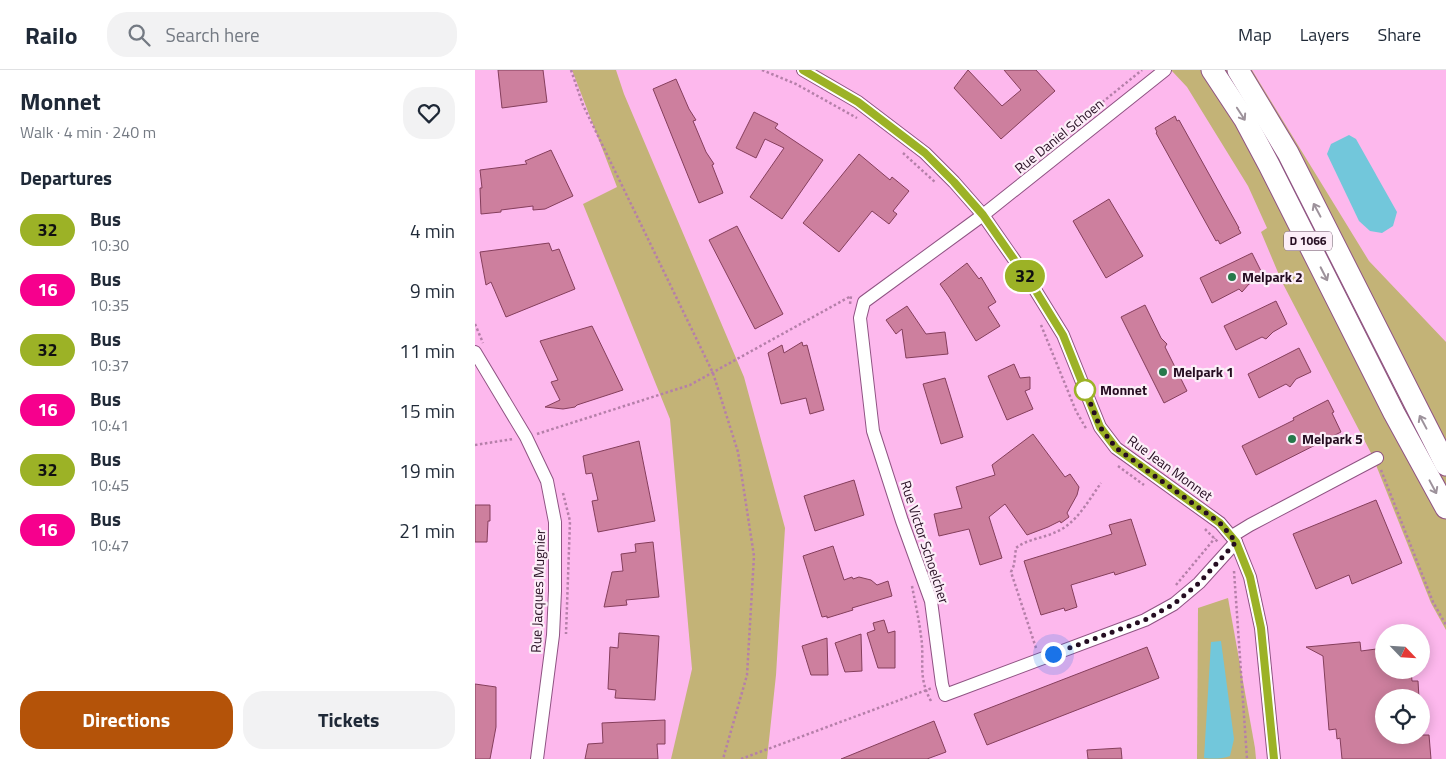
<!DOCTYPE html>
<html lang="en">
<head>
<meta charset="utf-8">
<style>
  :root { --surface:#fff; --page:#f2f2f3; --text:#1f2937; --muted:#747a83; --line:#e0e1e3; --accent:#b45309 }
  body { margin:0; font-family:"Titillium Web",sans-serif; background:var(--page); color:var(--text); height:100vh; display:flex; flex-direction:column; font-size:19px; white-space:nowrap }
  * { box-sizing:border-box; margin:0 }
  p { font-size:16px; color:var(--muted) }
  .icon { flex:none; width:28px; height:28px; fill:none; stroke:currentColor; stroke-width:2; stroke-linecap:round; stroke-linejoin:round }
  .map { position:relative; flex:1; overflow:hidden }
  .sheet { display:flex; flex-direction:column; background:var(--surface); width:475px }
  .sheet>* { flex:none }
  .badge { padding:0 10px; border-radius:16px; font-size:18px; line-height:32px }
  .needle { width:32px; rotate:115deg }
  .controls { position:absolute; left:900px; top:554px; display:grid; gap:10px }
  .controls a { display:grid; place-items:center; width:55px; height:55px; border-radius:50%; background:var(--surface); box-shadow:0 2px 12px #0003; font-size:25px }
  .you { position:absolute; width:25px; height:25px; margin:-12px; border:4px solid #fff; border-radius:50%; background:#1a73e8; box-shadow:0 0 0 8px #1a73e833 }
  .map>.badge { position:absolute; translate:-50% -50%; box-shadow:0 0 0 2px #fff }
  h2 { padding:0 20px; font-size:19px; line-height:45px }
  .round { display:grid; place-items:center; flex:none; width:52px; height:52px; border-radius:20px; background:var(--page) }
  .overview { display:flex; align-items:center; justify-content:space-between; height:85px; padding:0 20px }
  h1 { font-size:24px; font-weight:700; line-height:38px }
  .action { display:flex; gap:10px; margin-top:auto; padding:10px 20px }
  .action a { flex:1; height:58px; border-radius:20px; background:var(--accent); color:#fff; font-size:20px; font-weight:700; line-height:58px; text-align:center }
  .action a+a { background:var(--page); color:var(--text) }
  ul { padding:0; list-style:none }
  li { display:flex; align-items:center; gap:15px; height:60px; padding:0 20px }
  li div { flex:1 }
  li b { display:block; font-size:19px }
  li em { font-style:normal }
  li .badge { min-width:55px; font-weight:700; text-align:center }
  header { display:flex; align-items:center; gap:30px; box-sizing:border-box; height:70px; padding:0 25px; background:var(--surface); border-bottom:1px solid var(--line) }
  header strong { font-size:24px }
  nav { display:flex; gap:28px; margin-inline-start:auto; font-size:18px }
  .search { width:350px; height:45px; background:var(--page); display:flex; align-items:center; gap:12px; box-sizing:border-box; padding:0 18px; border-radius:20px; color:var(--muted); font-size:19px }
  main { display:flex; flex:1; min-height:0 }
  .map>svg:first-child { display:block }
  .green { fill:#c3b377 }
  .water { fill:#72c7db }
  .building { fill:#cd7f9e; stroke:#853e5c }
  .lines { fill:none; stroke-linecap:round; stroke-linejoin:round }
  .minor-casing { stroke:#8f5383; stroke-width:14 }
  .trunk-casing { stroke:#8f5383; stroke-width:23 }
  .path { stroke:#b57fa9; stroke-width:2.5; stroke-dasharray:2.5 2.5; stroke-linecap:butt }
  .minor { stroke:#fff; stroke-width:12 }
  .trunk { stroke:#fff; stroke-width:21 }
  .oneway { stroke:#9d929b }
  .line-casing { stroke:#fff; stroke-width:11 }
  .line { stroke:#9cb226; stroke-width:8 }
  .walk { stroke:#250d21; stroke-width:5; stroke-dasharray:0 9 }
  .poi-dot { fill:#26794b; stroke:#fceef8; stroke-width:2 }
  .stop-dot { fill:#fff; stroke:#9cb226; stroke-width:2.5 }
  .labels { text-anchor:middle; stroke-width:4.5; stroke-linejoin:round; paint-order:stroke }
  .shield { fill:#fceef8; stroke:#665062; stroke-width:1 }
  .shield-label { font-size:12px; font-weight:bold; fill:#250d21 }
  .street-label { font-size:14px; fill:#250d21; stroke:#fceef8 }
  .poi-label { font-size:14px; font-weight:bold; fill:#250d21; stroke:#fceef8; text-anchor:start }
  .stop-label { font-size:14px; font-weight:bold; fill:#250d21; stroke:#fceef8; text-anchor:start }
</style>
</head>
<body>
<header>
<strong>Railo</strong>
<div class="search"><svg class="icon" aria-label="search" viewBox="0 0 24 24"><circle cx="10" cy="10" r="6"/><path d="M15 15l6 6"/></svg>Search here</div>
<nav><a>Map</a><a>Layers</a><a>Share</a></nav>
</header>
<main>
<section class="sheet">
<div class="overview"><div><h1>Monnet</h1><p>Walk · 4 min · 240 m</p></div><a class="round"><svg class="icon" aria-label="heart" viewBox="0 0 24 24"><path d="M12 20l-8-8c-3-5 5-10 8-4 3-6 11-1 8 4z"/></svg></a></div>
<h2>Departures</h2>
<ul>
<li><span class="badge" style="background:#9cb226;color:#111">32</span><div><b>Bus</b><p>10:30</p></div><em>4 min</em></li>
<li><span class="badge" style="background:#f6008d;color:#fff">16</span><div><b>Bus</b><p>10:35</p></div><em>9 min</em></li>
<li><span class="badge" style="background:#9cb226;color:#111">32</span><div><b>Bus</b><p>10:37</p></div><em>11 min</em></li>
<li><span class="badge" style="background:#f6008d;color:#fff">16</span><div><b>Bus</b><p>10:41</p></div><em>15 min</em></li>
<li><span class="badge" style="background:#9cb226;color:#111">32</span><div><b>Bus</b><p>10:45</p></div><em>19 min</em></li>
<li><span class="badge" style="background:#f6008d;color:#fff">16</span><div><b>Bus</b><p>10:47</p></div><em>21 min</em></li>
</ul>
<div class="action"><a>Directions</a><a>Tickets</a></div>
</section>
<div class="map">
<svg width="971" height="689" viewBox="0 0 971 689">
  <rect width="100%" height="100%" fill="#fdb8ed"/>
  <g class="green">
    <path d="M97,0h44l8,24 120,283 41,151 -9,147 -9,84h-96l21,-90 -22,-250 -87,-215 34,-17z"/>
    <path d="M696,0h81l117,191 77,81v288l-15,-27 -59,-148 -90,-173 -21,-50 6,-4 -19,-42 -61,-99z"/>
    <path d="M753,528l27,150 1,11h-59l1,-151z"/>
  </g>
  <g class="water">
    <path d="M874,65l7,4 41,73 -4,14 -11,7 -12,-2 -11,-10 -32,-67 4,-10z"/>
    <path d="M746,571l13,98 -4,17c-8,3 -17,3 -26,2l7,-116z"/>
  </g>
  <g class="building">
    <path d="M23,0h45l4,32 -45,6z"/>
    <path d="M493,0l34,36 19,-16 -17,-20h32l19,21 -54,48 -47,-51z"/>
    <path d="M201,9l13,30 7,11 -3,1 13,31 8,12 -2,1 11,28 -24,10 -46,-114z"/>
    <path d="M279,42l24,12 -3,4 48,32 -41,59 -32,-22 34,-49 -19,-9 -9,19 -20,-10z"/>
    <path d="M700,46l2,5 2,-1 60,108h-1l3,5 -21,11 -2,-4 -2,1 -60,-108 1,-1 -2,-4z"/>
    <path d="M76,80l22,46 -28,13 -12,1v-4l-32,4v2l-20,2 -1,-26h2l-2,-18 47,-6 -2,-3z"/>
    <path d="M384,84l31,26 2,-3 17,14 -16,20 4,3 -8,10 -17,-13 -33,41 -36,-29z"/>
    <path d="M634,129l34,57 -37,22 -33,-57z"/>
    <path d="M262,156l46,88 -28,15 -46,-89z"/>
    <path d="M74,173l3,8 7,-2 16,40 -69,28 -15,-35 -5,3 -6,-33z"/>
    <path d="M777,183l12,24 -15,7 -7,8 -3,-3 -27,14 -12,-25z"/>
    <path d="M492,193l12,16 2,-2 15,25 -8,5 12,19 -24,15 -27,-44 -9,-13z"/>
    <path d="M801,231l11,23 -14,8 -7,7 -4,-2 -26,13 -12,-24z"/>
    <path d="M670,235l16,33 6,6 -2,3 22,44 -23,12 -43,-86z"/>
    <path d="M432,236l19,28 19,-2 3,22 -42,4 -4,-29 -6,5 -10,-14z"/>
    <path d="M117,256l31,64 -46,15 -2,2 -12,2 -18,-2 15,-7 -9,-18 7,-2 -18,-39z"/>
    <path d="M327,272l1,4 4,-1 17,65 -14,4 -4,-16 -25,6 -13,-51 14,-8 2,8z"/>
    <path d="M824,278l12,24 -15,7 -6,8 -4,-3 -27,14 -11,-24z"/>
    <path d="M539,294l6,14 10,-1v12l-5,2 8,18 -26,11 -19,-44z"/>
    <path d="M470,308l18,59 -22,7 -18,-60z"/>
    <path d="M853,330l6,12 -2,1 9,19 -85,43 -14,-29 52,-26 -1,-2z"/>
    <path d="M558,364l32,43 5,-3 9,13 -2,8 -10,18 2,4 -8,6 -1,-2 -12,6 -21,8 -22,-31 -16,13 13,41 -22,7 -11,-36 -30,7 -5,-22 28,-6 -6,-21 39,-12 -3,-10z"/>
    <path d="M164,371l16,80 -57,11 -6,-31 6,-1 -6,-27 -6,1 -3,-18z"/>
    <path d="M379,410l10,35 -49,16 -11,-35z"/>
    <path d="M901,430l26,63 -50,21 -3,-9 -33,14 -23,-55z"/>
    <path d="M0,435h15v16h-2l-1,21h-12z"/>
    <path d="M656,449l15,46 -31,10 -1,-3 -43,13 6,22 -12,4 -1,-3 -23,7 -17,-54 88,-27 -3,-9z"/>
    <path d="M178,472l6,55 -33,3 1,5 -23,2 8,-35 11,-1 -2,-17 15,-2 -1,-8z"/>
    <path d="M358,476l11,34 8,-3 1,2 6,-2 12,3 6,5 11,-4 4,15 -40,12 1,2 -26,8v-2l-5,1 -19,-61z"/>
    <path d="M409,550l4,13 7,-2v37h-17l-11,-35 8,-3 -2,-7z"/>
    <path d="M144,563l40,3 -4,64 -40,-2 1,-8 -8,-1 2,-42 8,1z"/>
    <path d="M386,564l1,37 -17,1 -10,-29z"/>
    <path d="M352,568l1,37h-17l-9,-29z"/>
    <path d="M885,572l1,9 23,-3v22h27l1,11h6l1,17h-35v37h45l2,24h-89l-2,-21 -3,1 -1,-10 -7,1 -6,-74 -17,-9z"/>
    <path d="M672,577l12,31 -172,67 -13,-31z"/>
    <path d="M0,614l21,3v40l-6,32h-15z"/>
    <path d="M190,650v24h-8l1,15h-73l3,-15 15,-1 -1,-20z"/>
    <path d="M459,651l12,31 -19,7h-86z"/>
    <path d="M646,678l1,11h-34l-1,-9z"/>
  </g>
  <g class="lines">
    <defs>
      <g id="minor">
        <path d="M328,0l55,32 67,51 29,29 29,33 51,73 29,47 37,92 16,21 104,75 16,19 14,35 11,51 13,131"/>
        <path d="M690,0l-182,145 -119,87 -4,16 13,113 29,90 29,80 11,83 3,11 200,-75 29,-16 25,-21 37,-41"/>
        <path d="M0,282l51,85 21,44 8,41v69l-2,44 -16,124"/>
        <path d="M757,466l18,-11 127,-67"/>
      </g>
      <g id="trunk">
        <path d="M737,0l33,50 24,45 125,248 52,95"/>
        <path d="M763,0l50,83 158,312"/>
      </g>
    </defs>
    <use href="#minor" class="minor-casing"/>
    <use href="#trunk" class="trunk-casing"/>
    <g class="path">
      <path d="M96,0l12,35 130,268 25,79 16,104 -7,119 -24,84"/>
      <path d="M287,0l34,14 61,34"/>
      <path d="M604,51l63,-51"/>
      <path d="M428,83l33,30"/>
      <path d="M0,254l8,19"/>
      <path d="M566,255l35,86 11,19"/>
      <path d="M62,364l153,-49 161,-89 -1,8"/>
      <path d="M0,375l38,-6"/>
      <path d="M643,396l26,19"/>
      <path d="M906,400l52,132 13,23"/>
      <path d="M88,423l7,28 -4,113"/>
      <path d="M730,459l14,14"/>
      <path d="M759,501l13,188"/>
      <path d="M701,515l39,-47"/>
      <path d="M437,516c3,16 7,33 9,50 4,25 -4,40 10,65"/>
      <path d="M561,578l-25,-76 3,-7 2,-17c11,-9 28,-10 40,-16 21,-9 32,-31 45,-49"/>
      <path d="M266,689l191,-71"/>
    </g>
    <use href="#minor" class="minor"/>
    <use href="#trunk" class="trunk"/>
  </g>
  <defs><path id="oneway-shaft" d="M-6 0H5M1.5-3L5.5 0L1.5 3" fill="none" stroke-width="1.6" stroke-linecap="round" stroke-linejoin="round" transform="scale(1.25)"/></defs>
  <g class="oneway">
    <use href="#oneway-shaft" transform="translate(766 44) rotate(57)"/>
    <use href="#oneway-shaft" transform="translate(842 140) rotate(-118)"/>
    <use href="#oneway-shaft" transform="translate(849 204) rotate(63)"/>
    <use href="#oneway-shaft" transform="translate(948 352) rotate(-118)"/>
    <use href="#oneway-shaft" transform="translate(958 417) rotate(62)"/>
  </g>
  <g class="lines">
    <defs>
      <path id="line" d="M328,0l55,32 67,51 29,29 29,33 51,73 29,47 37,92 16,21 104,75 16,19 14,35 11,51 13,131"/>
    </defs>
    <use href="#line" class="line-casing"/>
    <use href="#line" class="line"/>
    <path class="walk" d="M578,584l92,-34 29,-16 25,-21 37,-41 -16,-19 -104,-75 -16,-21 -15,-37"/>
  </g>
  <g class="poi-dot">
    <circle cx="757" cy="207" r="5"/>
    <circle cx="688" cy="302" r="5"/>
    <circle cx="817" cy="369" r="5"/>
  </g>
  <circle class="stop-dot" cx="610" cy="320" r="10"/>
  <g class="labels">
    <rect class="shield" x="809" y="161.5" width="48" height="19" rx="4"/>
    <g class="shield-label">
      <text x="833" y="175">D 1066</text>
    </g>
    <g class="street-label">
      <text transform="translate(584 66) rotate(-39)" y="5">Rue Daniel Schoen</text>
      <text transform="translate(695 398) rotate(36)" y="5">Rue Jean Monnet</text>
      <text transform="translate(450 472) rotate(72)" y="5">Rue Victor Schoelcher</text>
      <text transform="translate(63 521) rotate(-88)" y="5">Rue Jacques Mugnier</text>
    </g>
    <g class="poi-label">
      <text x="767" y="212">Melpark 2</text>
      <text x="698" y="307">Melpark 1</text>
      <text x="827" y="374">Melpark 5</text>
    </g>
    <g class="stop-label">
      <text x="625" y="325">Monnet</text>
    </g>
  </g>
</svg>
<div class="controls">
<a><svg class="needle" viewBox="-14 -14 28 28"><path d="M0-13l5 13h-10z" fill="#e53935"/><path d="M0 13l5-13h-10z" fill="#747a83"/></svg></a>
<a><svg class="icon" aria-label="locate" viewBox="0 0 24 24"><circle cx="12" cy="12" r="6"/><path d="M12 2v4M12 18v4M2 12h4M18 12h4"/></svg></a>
</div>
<div class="you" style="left:578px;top:584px"></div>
<b class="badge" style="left:550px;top:206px;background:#9cb226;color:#111">32</b>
</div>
</main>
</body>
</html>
